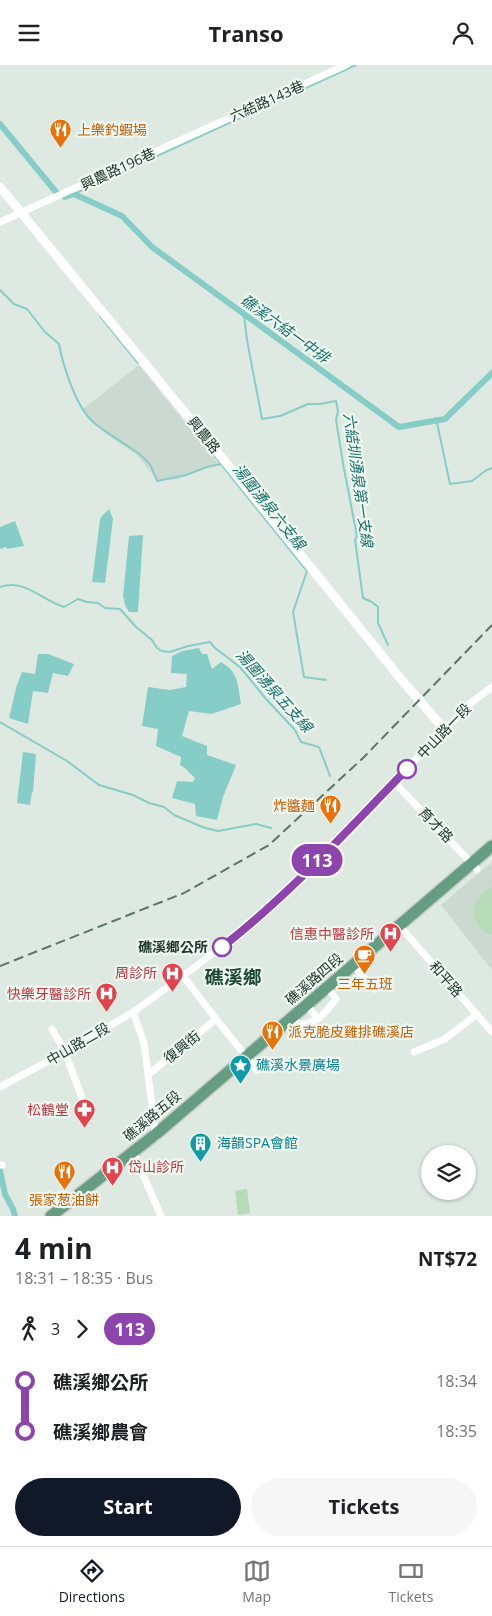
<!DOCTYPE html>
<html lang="en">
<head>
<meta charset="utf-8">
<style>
  :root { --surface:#fff; --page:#f6f6f6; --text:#202124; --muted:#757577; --line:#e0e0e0; --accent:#111827 }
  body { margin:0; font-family:"Open Sans","Noto Sans TC",sans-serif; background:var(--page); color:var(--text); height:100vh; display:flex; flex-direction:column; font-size:19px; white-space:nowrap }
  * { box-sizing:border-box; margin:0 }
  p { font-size:16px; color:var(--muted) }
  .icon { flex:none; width:28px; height:28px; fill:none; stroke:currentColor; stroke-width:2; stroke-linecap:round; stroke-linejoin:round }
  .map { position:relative; height:1151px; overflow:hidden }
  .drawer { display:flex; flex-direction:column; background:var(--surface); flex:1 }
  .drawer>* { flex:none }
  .badge { padding:0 10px; border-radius:16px; font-size:18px; line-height:32px }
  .tools { position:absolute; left:421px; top:1080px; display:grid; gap:10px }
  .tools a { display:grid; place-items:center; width:55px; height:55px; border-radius:50%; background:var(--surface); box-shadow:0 1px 4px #0004; font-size:25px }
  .map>.badge { position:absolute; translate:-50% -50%; box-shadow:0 0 0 2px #fff }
  .legs { display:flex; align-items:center; gap:8px; height:55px; padding:0 15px; font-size:16px }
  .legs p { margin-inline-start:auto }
  .head { display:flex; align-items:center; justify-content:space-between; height:85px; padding:0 15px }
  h1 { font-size:28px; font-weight:700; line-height:38px }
  .button { display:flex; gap:10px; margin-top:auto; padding:10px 15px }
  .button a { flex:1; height:58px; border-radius:30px; background:var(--accent); color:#fff; font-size:20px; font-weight:700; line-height:58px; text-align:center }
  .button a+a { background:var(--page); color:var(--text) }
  ul { padding:0 15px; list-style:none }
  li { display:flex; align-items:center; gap:18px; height:50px; font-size:19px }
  li i { display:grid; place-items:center; width:8px; height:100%; margin:0 6px; background:currentColor }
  li i::after { content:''; width:12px; height:12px; margin:-6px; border:4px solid; border-radius:50%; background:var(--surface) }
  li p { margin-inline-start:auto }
  li:first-child i { background:linear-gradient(#0000 50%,currentColor 0) }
  li:last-child i { background:linear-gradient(currentColor 50%,#0000 0) }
  header { display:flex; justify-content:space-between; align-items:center; height:65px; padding:0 15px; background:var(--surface); font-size:22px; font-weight:700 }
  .tab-bar { display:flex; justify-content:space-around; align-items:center; height:70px; border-top:1px solid var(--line); background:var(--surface); font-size:14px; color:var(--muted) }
  .tab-bar a { display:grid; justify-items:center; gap:2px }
  .tab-bar .selected { color:var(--accent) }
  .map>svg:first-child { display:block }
  .built { fill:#ccd9d0 }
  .green { fill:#b7dab8 }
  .water { fill:#87cdc7 }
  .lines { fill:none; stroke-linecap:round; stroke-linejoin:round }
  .stream { stroke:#87cdc7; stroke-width:2 }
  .canal { stroke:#87cdc7; stroke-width:6 }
  .primary-casing { stroke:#c1c7c4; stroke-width:14 }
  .minor { stroke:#fff; stroke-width:7 }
  .tertiary { stroke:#fff; stroke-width:9 }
  .primary { stroke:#649d81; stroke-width:11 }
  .rail { stroke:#5a7467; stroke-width:2; stroke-dasharray:10 5; stroke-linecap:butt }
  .line-1-casing { stroke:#fff; stroke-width:11 }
  .line-1 { stroke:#8e44ad; stroke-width:8 }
  .stop-1-dot { fill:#fff; stroke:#8e44ad; stroke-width:2.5 }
  .labels { text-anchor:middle; stroke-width:4.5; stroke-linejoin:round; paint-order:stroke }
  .street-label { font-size:14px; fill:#20382c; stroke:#eef6f0 }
  .food-label { font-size:14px; fill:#c56008; stroke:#eef6f0; text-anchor:start }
  .health-label { font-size:14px; fill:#be3a42; stroke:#eef6f0; text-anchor:end }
  .stop-label { font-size:14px; font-weight:bold; fill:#20382c; stroke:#eef6f0; text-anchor:end }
  .culture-label { font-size:14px; fill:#0d838f; stroke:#eef6f0; text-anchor:start }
  .water-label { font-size:15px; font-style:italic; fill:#1d716b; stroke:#eef6f0 }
  .district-label { font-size:19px; font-weight:bold; fill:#1d4934; stroke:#eef6f0 }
</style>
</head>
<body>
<header><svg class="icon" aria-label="menu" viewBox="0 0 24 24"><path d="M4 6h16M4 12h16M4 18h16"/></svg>Transo<svg class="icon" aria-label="person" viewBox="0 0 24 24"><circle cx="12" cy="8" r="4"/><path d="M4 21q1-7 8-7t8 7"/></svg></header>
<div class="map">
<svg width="492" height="1151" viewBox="0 0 492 1151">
  <rect width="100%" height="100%" fill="#dee9e1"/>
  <g class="built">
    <path d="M139,300l79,99 -19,5 -20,10 -21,2 -22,-27 -20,-13 -19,-15 -14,-17z"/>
    <path d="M492,797v108l-51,-65z"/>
  </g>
  <g class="green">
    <path d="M492,821v49c-14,-4 -24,-21 -15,-35 4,-5 10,-10 15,-14z"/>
    <path d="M247,1124l3,24 -12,2 -3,-24z"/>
  </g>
  <g class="water">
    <path d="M109,444l4,10 -8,64 -13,-1 8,-62 1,-3z"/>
    <path d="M15,456l9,25 -17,3 -1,-2 -6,2v-22z"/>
    <path d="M143,470l-5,77h-9l-4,-7 -2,-9 6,-60z"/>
    <path d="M199,583l3,6h5l5,15 9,-7c18,10 17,24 20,42l-30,10 -22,-3 -7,25 25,10v9l29,10 -13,32 -6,23 -21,-4 -1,-12 -23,-6 5,-17 16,1 2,-4 -9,-9 -6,-4 1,-8 -25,-11 2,-17 -16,-3 6,-39 22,3 16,-3 1,-13 -16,-1 1,-17 10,-5z"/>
    <path d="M38,589h10l26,10 -6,12 -15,-3 -5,20 -15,-2 -5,33 -19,-6 7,-30 6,-16 13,2z"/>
    <path d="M23,687l13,2 -3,38h-1l-2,13 -13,-2z"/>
  </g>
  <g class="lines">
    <g class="stream">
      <path d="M74,129l282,-129"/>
      <path d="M0,225l14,14 13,5 18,23 14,12c4,22 17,62 33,77 16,15 48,29 59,45 2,5 4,10 6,15l29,-6 21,-8 14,-3 86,107 -14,41 11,65 22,3"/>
      <path d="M244,250l3,25 15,79 18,-3 28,-12h12l16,-3 2,10 -2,9 8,49 13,67 -2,4 8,58 9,4 6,5v16l10,22"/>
      <path d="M100,251l38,47"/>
      <path d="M436,353l14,66 22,-3 13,-10 7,-3"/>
      <path d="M196,368l25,31"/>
      <path d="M0,522c25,-9 42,14 64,20l14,-8 9,3 11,1 7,5 15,1 16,18 16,13 5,8 5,3 8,1 18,-6 22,-4 5,6 25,19 26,32 29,31 6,12 18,5 11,29"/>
      <path d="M0,657l67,39 32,24 34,10 16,8 15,4 10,8 31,13 13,3 38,-7 15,4"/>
    </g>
    <g class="canal">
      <path d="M0,59l56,68"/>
      <path d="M65,132l9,-3 48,22 30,31 247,180 46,-8 47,-46"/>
      <path d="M0,1105l5,24 8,15 2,7"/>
    </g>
    <defs>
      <path id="primary" d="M51,1151l105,-82 336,-288"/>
    </defs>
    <use href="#primary" class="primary-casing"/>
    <g class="minor">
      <path d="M0,157l346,-157"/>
      <path d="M394,717l83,87"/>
      <path d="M398,861l6,5 88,101"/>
      <path d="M353,900l21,24"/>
      <path d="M183,911l33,43 41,51"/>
      <path d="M307,940l11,14"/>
      <path d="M133,947l11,31 12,94"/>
      <path d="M292,953l8,7c19,-3 24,-11 36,-26l-9,-12"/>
      <path d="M52,964l13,23 24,65"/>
      <path d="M414,987l31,-13 32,-25"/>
      <path d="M148,1010l68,-56"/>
      <path d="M0,1022l65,-35 68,-40 50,-36 66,-50 80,-78 143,-146 20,-15"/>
      <path d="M133,1087l28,64"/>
      <path d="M0,1100h2"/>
    </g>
    <path class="tertiary" d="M0,122l232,283 168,208 45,52"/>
    <use href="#primary" class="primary"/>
    <path class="rail" d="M0,901l184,-73 85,-48 94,-87 129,-133"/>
  </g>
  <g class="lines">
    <defs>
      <path id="line-1" d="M222,882c67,-52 126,-117 185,-178"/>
    </defs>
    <use href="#line-1" class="line-1-casing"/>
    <use href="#line-1" class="line-1"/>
  </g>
  <defs>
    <symbol id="restaurant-pin" viewBox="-11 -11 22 30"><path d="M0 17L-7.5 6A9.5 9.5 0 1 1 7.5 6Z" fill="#e8710a" stroke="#eef6f0"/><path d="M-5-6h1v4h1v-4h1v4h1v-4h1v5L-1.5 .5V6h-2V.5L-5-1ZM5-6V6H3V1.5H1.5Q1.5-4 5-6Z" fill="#fff"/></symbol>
    <symbol id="hospital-pin" viewBox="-11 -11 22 30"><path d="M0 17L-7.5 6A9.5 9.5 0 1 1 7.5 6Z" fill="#e0444e" stroke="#eef6f0"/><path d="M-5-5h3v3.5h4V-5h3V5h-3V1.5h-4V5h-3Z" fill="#fff"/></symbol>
    <symbol id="cafe-pin" viewBox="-11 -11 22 30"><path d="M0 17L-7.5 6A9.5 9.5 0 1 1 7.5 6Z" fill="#e8710a" stroke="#eef6f0"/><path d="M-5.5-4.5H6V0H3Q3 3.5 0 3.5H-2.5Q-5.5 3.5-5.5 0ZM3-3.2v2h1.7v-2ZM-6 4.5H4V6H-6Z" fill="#fff"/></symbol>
    <symbol id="sight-pin" viewBox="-11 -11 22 30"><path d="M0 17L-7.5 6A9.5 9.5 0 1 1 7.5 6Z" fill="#0f9aa8" stroke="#eef6f0"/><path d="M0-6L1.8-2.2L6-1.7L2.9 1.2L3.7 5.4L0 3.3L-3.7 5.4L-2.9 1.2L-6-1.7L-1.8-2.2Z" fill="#fff"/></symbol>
    <symbol id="pharmacy-pin" viewBox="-11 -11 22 30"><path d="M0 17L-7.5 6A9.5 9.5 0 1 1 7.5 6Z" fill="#e0444e" stroke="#eef6f0"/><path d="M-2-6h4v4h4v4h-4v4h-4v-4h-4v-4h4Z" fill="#fff"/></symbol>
    <symbol id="building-pin" viewBox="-11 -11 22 30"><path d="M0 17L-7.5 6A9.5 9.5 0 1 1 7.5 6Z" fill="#0f9aa8" stroke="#eef6f0"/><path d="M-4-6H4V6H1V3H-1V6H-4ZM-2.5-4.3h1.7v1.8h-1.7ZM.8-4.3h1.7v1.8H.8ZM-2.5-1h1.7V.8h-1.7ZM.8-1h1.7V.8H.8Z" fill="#fff"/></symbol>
  </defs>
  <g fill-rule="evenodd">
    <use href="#restaurant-pin" x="48" y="52" width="25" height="34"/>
    <use href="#restaurant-pin" x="318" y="728" width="25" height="34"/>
    <use href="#hospital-pin" x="378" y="856" width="25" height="34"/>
    <use href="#cafe-pin" x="352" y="878" width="25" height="34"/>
    <use href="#hospital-pin" x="160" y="896" width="25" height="34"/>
    <use href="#hospital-pin" x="94" y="916" width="25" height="34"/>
    <use href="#restaurant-pin" x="260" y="954" width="25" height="34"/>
    <use href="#sight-pin" x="228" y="988" width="25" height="34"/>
    <use href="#pharmacy-pin" x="72" y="1032" width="25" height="34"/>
    <use href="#building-pin" x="188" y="1066" width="25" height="34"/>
    <use href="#hospital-pin" x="100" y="1090" width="25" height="34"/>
    <use href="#restaurant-pin" x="52" y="1094" width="25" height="34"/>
  </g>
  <g class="stop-1-dot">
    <circle cx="407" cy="704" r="9"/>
    <circle cx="222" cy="882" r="9"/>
  </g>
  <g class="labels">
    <g class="street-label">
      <text transform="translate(267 36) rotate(-24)" y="5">六結路143巷</text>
      <text transform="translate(118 104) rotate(-25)" y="5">興農路196巷</text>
      <text transform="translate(204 370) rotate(51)" y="5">興農路</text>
      <text transform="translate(444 666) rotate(-46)" y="5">中山路一段</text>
      <text transform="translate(436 760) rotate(46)" y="5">育才路</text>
      <text transform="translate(314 914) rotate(-41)" y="5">礁溪路四段</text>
      <text transform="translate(446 914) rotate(49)" y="5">和平路</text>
      <text transform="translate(78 979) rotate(-30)" y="5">中山路二段</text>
      <text transform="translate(182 982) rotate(-39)" y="5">復興街</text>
      <text transform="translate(152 1051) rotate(-40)" y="5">礁溪路五段</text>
    </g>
    <g class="food-label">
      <text x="77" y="70">上樂釣蝦場</text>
      <text x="315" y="746" text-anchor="end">炸醬麵</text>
      <text x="365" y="924" text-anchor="middle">三年五班</text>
      <text x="288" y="972">派克脆皮雞排礁溪店</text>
      <text x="64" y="1140" text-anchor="middle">張家葱油餅</text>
    </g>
    <g class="health-label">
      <text x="374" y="874">信惠中醫診所</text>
      <text x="157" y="913">周診所</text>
      <text x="91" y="934">快樂牙醫診所</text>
      <text x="69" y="1050">松鶴堂</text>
      <text x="128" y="1107" text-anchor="start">岱山診所</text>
    </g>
    <g class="stop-label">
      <text x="208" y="887">礁溪鄉公所</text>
    </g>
    <g class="culture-label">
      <text x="256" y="1005">礁溪水景廣場</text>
      <text x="217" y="1083">海韻SPA會館</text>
    </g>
    <g class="water-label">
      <text transform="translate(285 264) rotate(36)" y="5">礁溪六結一中排</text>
      <text transform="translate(358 415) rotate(82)" y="5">六結圳湧泉第一支線</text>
      <text transform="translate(269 442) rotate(51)" y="5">湯圍湧泉六支線</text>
      <text transform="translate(274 626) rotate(48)" y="5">湯圍湧泉五支線</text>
    </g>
    <g class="district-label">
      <text x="233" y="919">礁溪鄉</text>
    </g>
  </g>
</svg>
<div class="tools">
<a><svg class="icon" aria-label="layers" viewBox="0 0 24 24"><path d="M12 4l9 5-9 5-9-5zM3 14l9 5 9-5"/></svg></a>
</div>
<b class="badge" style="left:317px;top:795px;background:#8e44ad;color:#fff">113</b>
</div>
<section class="drawer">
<div class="head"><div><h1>4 min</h1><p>18:31 – 18:35 · Bus</p></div><b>NT$72</b></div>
<div class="legs"><svg class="icon" aria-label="walk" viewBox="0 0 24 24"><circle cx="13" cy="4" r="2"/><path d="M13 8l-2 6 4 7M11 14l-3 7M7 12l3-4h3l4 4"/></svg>3<svg class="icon" aria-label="forward" viewBox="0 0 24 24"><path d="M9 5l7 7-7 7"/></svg><b class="badge" style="background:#8e44ad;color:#fff">113</b></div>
<ul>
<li><i style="color:#8e44ad"></i><b>礁溪鄉公所</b><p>18:34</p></li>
<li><i style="color:#8e44ad"></i><b>礁溪鄉農會</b><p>18:35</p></li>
</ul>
<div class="button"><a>Start</a><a>Tickets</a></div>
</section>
<nav class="tab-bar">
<a class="selected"><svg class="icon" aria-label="directions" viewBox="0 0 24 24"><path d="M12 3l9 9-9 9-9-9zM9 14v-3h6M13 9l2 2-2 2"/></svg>Directions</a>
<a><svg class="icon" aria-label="map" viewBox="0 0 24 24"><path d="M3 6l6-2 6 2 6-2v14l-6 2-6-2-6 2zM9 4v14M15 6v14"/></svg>Map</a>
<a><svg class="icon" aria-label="tickets" viewBox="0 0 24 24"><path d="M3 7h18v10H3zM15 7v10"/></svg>Tickets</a>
</nav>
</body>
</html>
